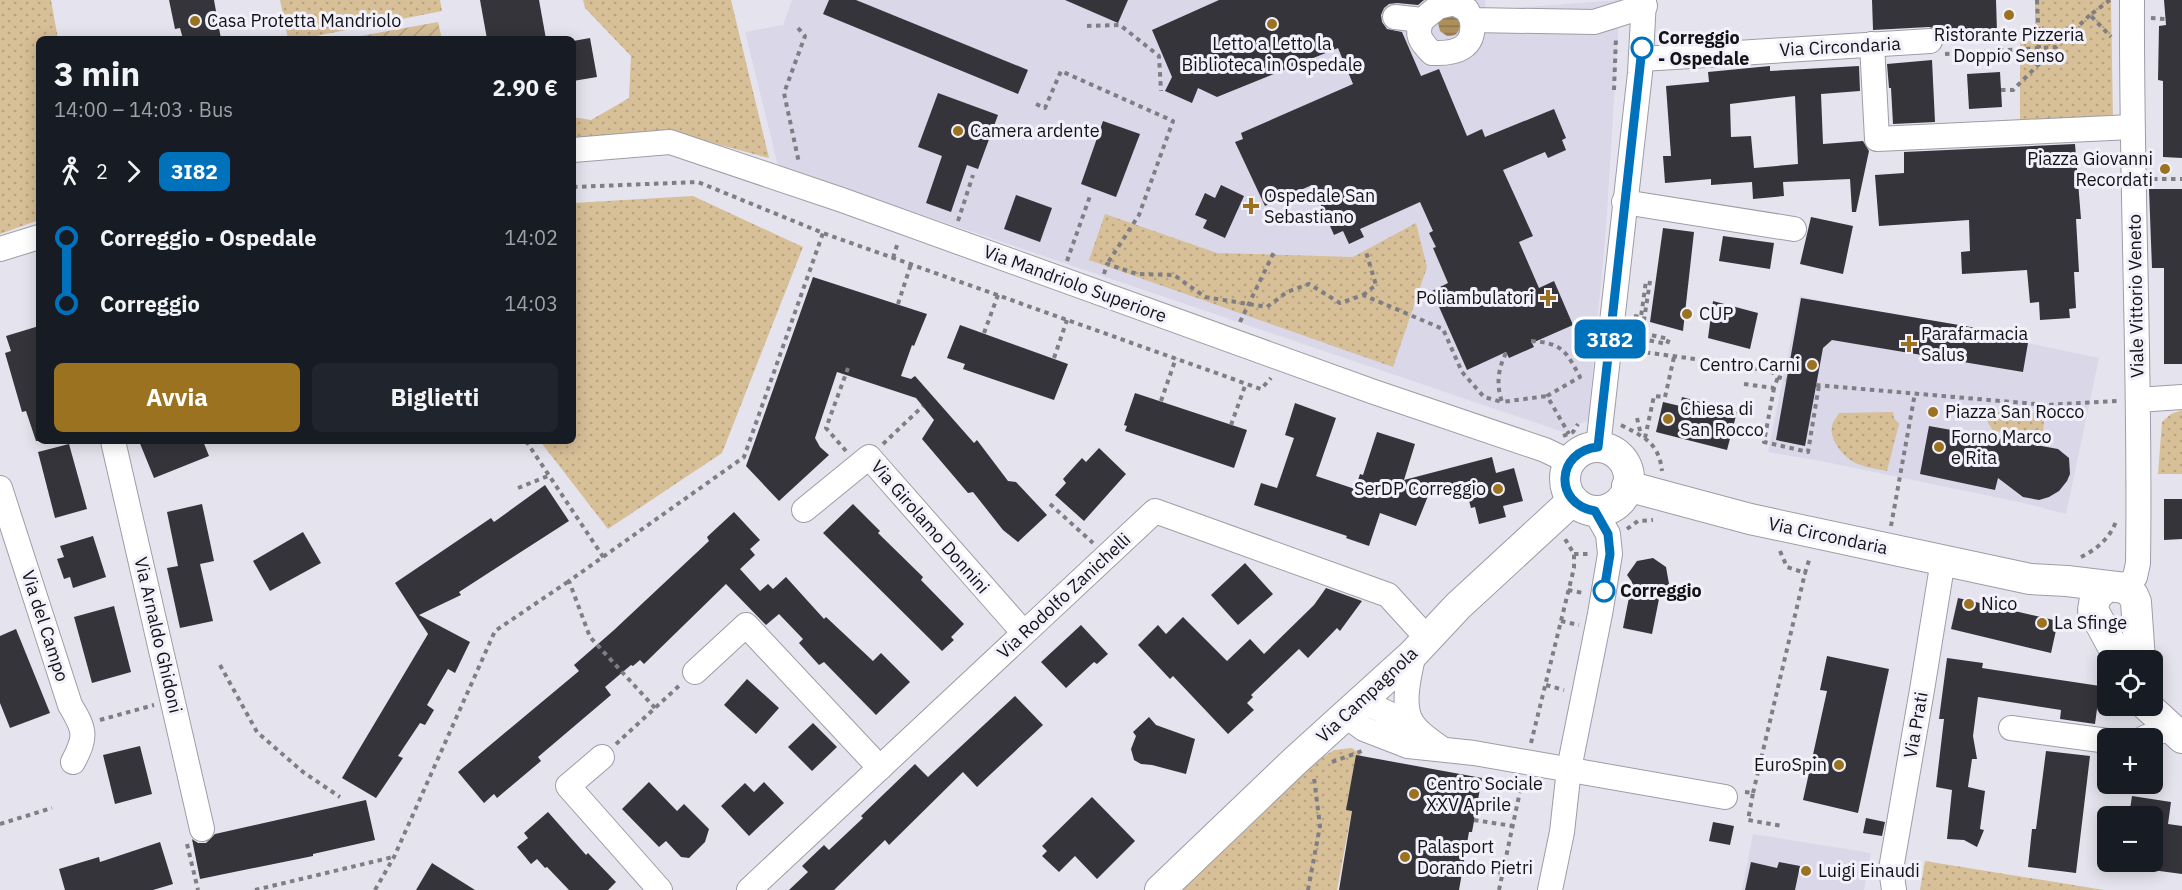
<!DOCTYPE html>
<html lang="it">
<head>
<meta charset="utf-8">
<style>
  :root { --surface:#171b24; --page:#20242c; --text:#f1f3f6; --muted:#9ea1a6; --accent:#9b7220 }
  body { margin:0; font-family:"IBM Plex Sans",sans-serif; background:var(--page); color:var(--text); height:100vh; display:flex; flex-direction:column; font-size:22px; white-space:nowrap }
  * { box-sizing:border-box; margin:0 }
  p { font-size:20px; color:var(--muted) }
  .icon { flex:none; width:33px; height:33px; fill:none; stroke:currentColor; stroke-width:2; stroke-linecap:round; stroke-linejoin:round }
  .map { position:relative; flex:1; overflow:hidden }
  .sheet { position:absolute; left:36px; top:36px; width:540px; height:408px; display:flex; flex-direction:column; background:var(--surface); border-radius:9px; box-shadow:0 3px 15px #0003 }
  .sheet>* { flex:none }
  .badge { padding:0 12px; border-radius:9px; font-size:21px; line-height:39px }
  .tools { position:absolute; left:2097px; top:650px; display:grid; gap:12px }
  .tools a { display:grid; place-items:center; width:66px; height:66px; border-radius:9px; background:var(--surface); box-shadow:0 3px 15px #0003; font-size:30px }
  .map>.badge { position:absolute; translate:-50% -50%; box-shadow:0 0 0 3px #fff }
  .legs { display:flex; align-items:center; gap:9px; height:66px; padding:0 18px; font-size:20px }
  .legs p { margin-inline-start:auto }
  .headline { display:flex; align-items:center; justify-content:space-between; height:102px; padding:0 18px }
  h1 { font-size:33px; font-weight:800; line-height:45px }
  .cta { display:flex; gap:12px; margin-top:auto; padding:12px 18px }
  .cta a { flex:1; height:69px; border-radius:9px; background:var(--accent); color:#fff; font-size:24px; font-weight:800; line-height:69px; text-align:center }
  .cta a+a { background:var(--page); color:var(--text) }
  ul { padding:0 18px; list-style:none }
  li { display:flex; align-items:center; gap:21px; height:66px; font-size:22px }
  li i { display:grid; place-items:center; width:9px; height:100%; margin:0 8px; background:currentColor }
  li i::after { content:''; width:15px; height:15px; margin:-8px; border:4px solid; border-radius:50%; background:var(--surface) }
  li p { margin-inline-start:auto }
  li:first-child i { background:linear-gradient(#0000 50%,currentColor 0) }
  li:last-child i { background:linear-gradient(currentColor 50%,#0000 0) }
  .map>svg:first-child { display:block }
  .built { fill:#d9d7e8 }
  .grass { fill:url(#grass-dots) }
  .garden { fill:url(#garden-furrows) }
  .water { fill:url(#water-rules) }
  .building { fill:#35343b; fill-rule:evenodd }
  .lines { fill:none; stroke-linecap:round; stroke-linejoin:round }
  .minor-casing { stroke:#9e9da7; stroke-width:26 }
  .major-casing { stroke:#9e9da7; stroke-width:32 }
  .path { stroke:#7f7e85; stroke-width:4; stroke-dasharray:4.5 4.5; stroke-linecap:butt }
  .minor { stroke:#fff; stroke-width:24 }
  .major { stroke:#fff; stroke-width:30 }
  .line-1-casing { stroke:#fff; stroke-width:14 }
  .line-1 { stroke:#0072bc; stroke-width:9 }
  .poi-dot { fill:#9b7220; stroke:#f2f1fb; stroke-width:2 }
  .stop-1-dot { fill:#fff; stroke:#0072bc; stroke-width:3 }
  .labels { text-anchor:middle; stroke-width:6; stroke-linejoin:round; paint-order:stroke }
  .poi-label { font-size:18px; fill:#131215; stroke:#f2f1fb; text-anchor:start }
  .stop-label { font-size:18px; font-weight:bold; fill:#131215; stroke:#f2f1fb; text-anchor:start }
  .street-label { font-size:18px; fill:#131215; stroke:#f2f1fb }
</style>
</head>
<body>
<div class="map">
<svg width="2182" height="890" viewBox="0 0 2182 890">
  <defs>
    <pattern id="grass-dots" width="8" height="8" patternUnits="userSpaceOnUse" patternTransform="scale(1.5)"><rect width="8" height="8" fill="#d7bf97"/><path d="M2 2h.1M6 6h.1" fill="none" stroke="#b8a381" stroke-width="1.8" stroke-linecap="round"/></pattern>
    <pattern id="garden-furrows" width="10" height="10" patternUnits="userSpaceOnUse" patternTransform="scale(1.5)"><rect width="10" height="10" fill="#d7bf97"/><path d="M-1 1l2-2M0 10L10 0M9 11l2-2" fill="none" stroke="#b8a381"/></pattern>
    <pattern id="water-rules" width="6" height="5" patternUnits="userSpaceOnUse" patternTransform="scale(1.5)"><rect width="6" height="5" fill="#ad8f5b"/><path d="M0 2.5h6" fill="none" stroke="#8c734a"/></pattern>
  </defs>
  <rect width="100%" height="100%" fill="#e5e4ee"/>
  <g class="built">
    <path d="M792,0h693l1,10 134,-10 -14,230 -18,190 -25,12 -785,-266 -33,-134 38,-7z"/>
    <path d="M1800,296l299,62 -33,156 -47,-12 -198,-41 -53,-9z"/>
    <path d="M1753,834l118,19 -7,37h-122z"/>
  </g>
  <g class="grass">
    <path d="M0,0h51l7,39h-19v181l-39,14z"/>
    <path d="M280,0h160l2,11 -141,28h-13z"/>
    <path d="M583,0h148l38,158 -101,-27 -95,10v-24l18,3 38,-22 2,-42 -46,-48z"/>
    <path d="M2035,0h76l2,124 -93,1v-84h15z"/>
    <path d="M693,196l110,51 -81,206 -114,76 -68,-88h33v-238z"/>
    <path d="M1105,214l112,39 136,4 63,-34 11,44 -34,100 -304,-107z"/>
    <path d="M2182,410v64h-24l4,-52 9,-8z"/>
    <path d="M1893,412l1,6 5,6 -12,47c-9,-2 -20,-3 -29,-7 -13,-5 -29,-23 -26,-38 1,-5 5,-9 7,-13z"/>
    <path d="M1987,412l53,1 4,4 -1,19 -50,-5 -6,-10z"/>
    <path d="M1352,748l10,8 -25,134h-155l130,-126 22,-14z"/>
    <path d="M1925,861l179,29h-184z"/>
  </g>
  <path class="garden" d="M438,22l4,17h-98z"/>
  <path class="water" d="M1444,13l17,6c-1,10 -2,18 -14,17l-7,-5 -2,-8z"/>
  <g class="building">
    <path d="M169,0h45l7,39h-38l-3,-11 -5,1z"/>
    <path d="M480,0h59l7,39h-59z"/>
    <path d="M829,0h27l172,70 -10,24 -195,-80z"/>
    <path d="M1065,0h63l-10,23z"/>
    <path d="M1219,0h205l-6,5 -21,-2 -8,1 -5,4 -3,7 1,7 5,7 15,3 19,44 18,-7 28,67 15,-7 3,8 69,-28 12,29 -4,2 4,10 -18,8 -3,-6 -42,18 30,66 -14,6 20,46 15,-7 19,44 -41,18 2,4 -25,11 -3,-6 -39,18 -35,-79 16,-8 -15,-35 3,-1 -7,-14 4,-2 -13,-29 -60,27 4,8 -15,7 -6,-13 -9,4 -22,-50 -47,21 -30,-64 8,-3 -2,-6 112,-49 -15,-36 -121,49 -19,-9 -6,15 -27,-12 7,-14 -20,-47z"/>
    <path d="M1872,0h124l1,32 -55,2 -5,-5 -8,-2 -56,3z"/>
    <path d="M2164,0h18v158l-19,-1v-76l-5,-1 1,-54 7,-1z"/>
    <path d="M590,38l7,39 -24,4v-40z"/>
    <path d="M1932,60l3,62 -42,2 -2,-36h-2l-2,-24z"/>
    <path d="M1770,66v5l89,-5 1,25 -39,3 2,50 40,-3 6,10 -13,61h-4l-2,-33 -67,3 1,14 -31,3 -1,-17 -41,3v-6l-46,4 -2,-27h8l-5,-70 43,-4 -1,-10zM1795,96l3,68 -44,4 -3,-32 -20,1 -1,-33z"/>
    <path d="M2000,72l2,35 -33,2 -2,-35z"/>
    <path d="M938,93l60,22 -20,54 -11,-4 -16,47 -25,-9 16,-47 -24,-9z"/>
    <path d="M1103,121l37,13 -24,63 -35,-13z"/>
    <path d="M2075,144l6,75h-5l3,53h-5l2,36 -7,1 1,9 -30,2 -1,-18 -9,1 -3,-33 -65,4 -1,-22 9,-1 -1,-31 -90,6 -4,-51 29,-2v-21z"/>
    <path d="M1221,185l23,11 -19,42 -22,-10 4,-8 -12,-5 10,-22 10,5z"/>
    <path d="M2149,189h33v175h-18v-96h-12z"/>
    <path d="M1016,195l36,13 -12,34 -36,-13z"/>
    <path d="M1811,217l42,9 -10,48 -43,-10z"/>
    <path d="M1663,228l31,4 -11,99 -33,-9z"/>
    <path d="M1723,236l51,7 -4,26 -51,-8z"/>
    <path d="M813,277l114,37 -13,32 -2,-1 -11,31 10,3 4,-3 59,67 3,-3 31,41 8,1 31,33 -29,27 -15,-12 -30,-38 -5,1 -46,-54 12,-19 -18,-22 -79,-26 -22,66 5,9 9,8 -50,46 -33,-35z"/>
    <path d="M1801,298l228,39 -6,35 -191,-32 -9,8 -18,98 -29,-6z"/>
    <path d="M1713,301l45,12 -8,36 -42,-11z"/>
    <path d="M960,325l108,39 -14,36 -91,-31 2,-5 -18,-6z"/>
    <path d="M39,326v115h-3l-10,-30 -4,1 -17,-59 6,-2 -5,-15z"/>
    <path d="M1135,393l112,37 -13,38 -109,-37 2,-5 -3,-1z"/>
    <path d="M1682,397l55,15 -10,38 -71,-18 7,-30 17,4z"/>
    <path d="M1295,403l41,15 -20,58 39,13 5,-15 3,1 14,-43 38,12 -11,36 88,-23 4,16 18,-5 9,33 -20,5 3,11 -27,7 -4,-17 -4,1 -7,-25 -34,8 -14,35 -36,-13 -11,33 -23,-8 1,-2 -93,-31 7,-22 16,5 17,-50 -9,-3z"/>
    <path d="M1929,426l129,23 11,9 1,16 -3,7 -8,10 -10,6 -10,3 -16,-3 -25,-19 -3,12 -75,-16z"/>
    <path d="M139,441h64l6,15 -55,22z"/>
    <path d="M69,444l18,65 -32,9 -17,-66z"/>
    <path d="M1099,448l27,26 -42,47 -29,-26 11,-12 -3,-4 19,-21 4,4z"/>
    <path d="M545,485l24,36 -110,71 2,3 -42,20 51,27 -15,31 -7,-4 -21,36 7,5 -9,15 -5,-2 -22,33 5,2 -27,40 -34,-20 86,-144 -33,-51 96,-65 3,4z"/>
    <path d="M2164,499h18v40l-18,1z"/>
    <path d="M202,504l12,57 -14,3 13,57 -33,7 -13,-60 11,-2 -11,-54z"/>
    <path d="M853,504l27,27 -2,2 45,44 -2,3 43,44 -13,13 3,3 -12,11 -119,-118z"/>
    <path d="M734,512l26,28 -10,9 5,6 -15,14 20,22 8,-7 5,5 13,-12 38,42 2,-2 47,44 8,-8 29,29 -34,33 -52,-53 -5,3 -20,-22 4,-4 -24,-25 -13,11 -40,-41 -82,80 -4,-4 -7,6 -2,-1 -26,22 6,8 -73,62 3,4 -44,37 -3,-4 -10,9 -26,-31 121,-101 -5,-6 40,-35 95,-89 -2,-4z"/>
    <path d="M303,532l18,31 -51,28 -17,-30z"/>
    <path d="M93,536l13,41 -33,11 -3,-11 -6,2 -7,-20 7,-2 -4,-11z"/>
    <path d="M1653,558l13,9 3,17 -8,5 -9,45 -29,-6 9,-46 -5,-7 10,-14z"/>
    <path d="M1245,563l28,31 -35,31 -27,-30z"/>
    <path d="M1326,588l36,13 -22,30 -3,-3 -29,30 -9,-9 -48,46 2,2 -6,6 7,7 -26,24 -55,-58 -3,3 -32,-34 20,-20 8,9 17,-17 44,44 23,-22 14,15 50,-49z"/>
    <path d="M1958,598l100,23 -7,32 -100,-24z"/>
    <path d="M114,606l17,66 -39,11 -18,-66z"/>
    <path d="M1081,625l27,29 -11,10 -3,-2 -28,26 -25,-26z"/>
    <path d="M16,629l34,84 -40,15 -10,-25v-67z"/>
    <path d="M1827,656l62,13 -31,144 -55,-13 24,-109 -7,-1z"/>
    <path d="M1947,658l36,5 -1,5 118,18 -5,38 -35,-5 1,-9 -83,-13 -5,39 4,23h-5l-4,28 17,4 -5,38 4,1 -7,17 -13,-7 -17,-1 5,-49 -16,-3 8,-68h-5z"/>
    <path d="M747,679l32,29 -23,26 -32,-29z"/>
    <path d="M1015,696l28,29 -66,62 -14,-15 -74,73 -4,-5 -51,50h-45l19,-18 -6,-6 22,-21 5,5 34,-32 -2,-2 54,-52 13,13z"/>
    <path d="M1149,717l7,8 39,14 -9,35 -34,-9 -11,-1 -7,-4 -3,-11 5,-13 -3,-4z"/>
    <path d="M813,723l24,24 -25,24 -24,-24z"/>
    <path d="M140,746l12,48 -37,10 -12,-49z"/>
    <path d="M2046,751l44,5 -14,117 -48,-6 4,-38h4z"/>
    <path d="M1356,755l126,23 -10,54h-3l-10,58h-120l13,-79 -6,-1z"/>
    <path d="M649,782l28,29 7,-7 25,25 -4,13 -16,16 -8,-1 -15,-16 -7,6 -37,-38z"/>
    <path d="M764,782l20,21 -35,33 -28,-30 24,-23 9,9z"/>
    <path d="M2132,796l39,6 -3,22 14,2v48l-30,-4v-54h-23z"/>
    <path d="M1092,797l43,44 -38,38 -22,-23 -16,16 -17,-16 5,-5 -5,-5z"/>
    <path d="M366,800l9,40 -62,14v2l-113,23 -8,-40 6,4h8l9,-9z"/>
    <path d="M548,812l38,43 2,-2 28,29 -8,8h-39l-22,-23 -2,1 -8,-9 -6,5 -14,-17 11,-9 -4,-5z"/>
    <path d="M1866,818l19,4 -3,14 -19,-3z"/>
    <path d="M1713,822l21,4 -4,19 -21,-4z"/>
    <path d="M160,842l13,42 -20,6h-88l-6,-21 40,-12 1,5z"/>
    <path d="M1751,862l26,6 2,-6 21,4 -5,24h-50z"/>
    <path d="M432,863l43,27h-59z"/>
  </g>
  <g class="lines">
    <defs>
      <g id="minor">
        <path d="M1395,17l27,3 16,-13 16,-4 13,7 5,10 122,2 51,-16"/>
        <path d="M1422,20c-7,15 -1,22 10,33 23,1 44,-4 40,-33"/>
        <path d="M1872,44l5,95 255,-12"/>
        <path d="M1642,59l288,-18"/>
        <path d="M573,150l97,-8 172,58 532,192 171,58 25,12"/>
        <path d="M1624,202l170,27"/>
        <path d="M0,249l39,-12"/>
        <path d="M2138,400l44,-3"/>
        <path d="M113,441l89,388"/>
        <path d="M1598,447l42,-374 4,-73"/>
        <path d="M0,488l70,217c15,25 17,31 3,57"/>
        <path d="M804,510l65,-53 155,176"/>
        <path d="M2125,588l10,-11 3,-14c3,-187 -7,-375 -6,-563"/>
        <path d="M1414,653c-4,19 -14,54 -1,71 6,10 20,18 29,25"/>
        <path d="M695,672l51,-47 134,143"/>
        <path d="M1361,701l51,23"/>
        <path d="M1345,715l19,14 44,17 66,7 251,44"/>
        <path d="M2011,728l97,13"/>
        <path d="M2144,738l25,-10"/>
        <path d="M602,757l-34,29 92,104"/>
        <path d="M749,890l406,-379 233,84 39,43"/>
        <path d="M1550,890l12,-58 7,-63 31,-155 10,-60 -2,-20 -13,-23"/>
        <path d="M1894,890l-3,-21 31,-179 21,-130"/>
      </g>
      <g id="major">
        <circle cx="1597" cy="479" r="32"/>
        <path d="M1627,486l123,33 280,60 37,2 58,7 8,7 3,7 4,58"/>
        <path d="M2106,587l-11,11 -2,12 27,50"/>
        <path d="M2146,705l36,33"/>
        <path d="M1160,890l136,-130 118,-107 44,-47 115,-106"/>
      </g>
    </defs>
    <use href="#minor" class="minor-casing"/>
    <use href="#major" class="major-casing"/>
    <g class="path">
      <path d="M2037,0l2,48"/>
      <path d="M2110,0l-20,15 21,22"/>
      <path d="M2151,18l14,1"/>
      <path d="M1087,26l33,-1 39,31 2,35"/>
      <path d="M798,28l7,8 -21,57 15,70"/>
      <path d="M1945,54l111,-7 34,-32"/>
      <path d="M1614,90l2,-53"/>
      <path d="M2001,90h12l42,-42"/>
      <path d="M1036,104l9,4 16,-37 112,50 -34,94 -32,49"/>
      <path d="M2153,179h29"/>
      <path d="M573,187l125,-5 125,51 438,156 10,-11"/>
      <path d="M958,221l15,-46"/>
      <path d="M893,258l5,-16"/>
      <path d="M1067,261l23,-65"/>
      <path d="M1104,274l3,-10 30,10 37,1 31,22 62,10 20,-15 22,-8 31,19 23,-8 80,34 19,43 22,25 18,5"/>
      <path d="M1363,295l13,-10 -10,-33"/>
      <path d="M898,304l13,-40"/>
      <path d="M1634,316l7,1 5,-36"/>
      <path d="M1240,322l35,-72"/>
      <path d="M984,333l14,-38"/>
      <path d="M1632,337l35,7 2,-5 -27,-6 8,-52"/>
      <path d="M1531,341c31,2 35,10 49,36l-33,19 22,38"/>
      <path d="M1628,350l104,14 40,8 6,5 9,3"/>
      <path d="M1506,353c-8,16 -10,31 -4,49l45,-6"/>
      <path d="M1054,358l13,-38"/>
      <path d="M1744,384l30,4 4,-11"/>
      <path d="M1816,385l231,20 70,-4"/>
      <path d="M1774,388l-10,54 44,10 11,-67"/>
      <path d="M1161,401l15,-43"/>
      <path d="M1637,418l4,17"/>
      <path d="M1231,425l15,-42"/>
      <path d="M1621,425c21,11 38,17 41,46"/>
      <path d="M1563,436l10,-4 5,-8"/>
      <path d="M1645,438l9,-42 11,1 9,-40"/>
      <path d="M526,441l78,117"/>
      <path d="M883,444l40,-38"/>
      <path d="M846,451l-20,-23 22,-60"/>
      <path d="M518,488l30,-12"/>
      <path d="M1050,504l43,39"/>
      <path d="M1891,526l24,-133"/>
      <path d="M1627,529l11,-8 15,-1"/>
      <path d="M1780,551l7,16 18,6 5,-16"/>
      <path d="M1574,554h16"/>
      <path d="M2081,557c15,-7 30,-20 35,-36"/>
      <path d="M1568,590l15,3"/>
      <path d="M1561,621l18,4"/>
      <path d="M220,665l37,67 46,40 37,25"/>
      <path d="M1546,685l18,5"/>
      <path d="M655,708l-65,-71 -21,-56 175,-124 79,-224"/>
      <path d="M100,720l54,-15"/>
      <path d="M1531,743l43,-175v-14l-9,-15"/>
      <path d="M616,744l65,-60"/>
      <path d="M1332,762l30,-11"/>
      <path d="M1745,792l8,1 -5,27 34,6"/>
      <path d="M1753,793l52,-220"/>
      <path d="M1474,820l39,6"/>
      <path d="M0,824l52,-16"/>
      <path d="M187,844l11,46"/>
      <path d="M1463,866l40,7"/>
      <path d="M255,890l138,-33"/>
      <path d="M375,890l19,-33 101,-226 74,-50"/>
      <path d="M1308,890l12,-64 -6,-48"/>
      <path d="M1499,890l23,-108"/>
    </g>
    <use href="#minor" class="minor"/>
    <use href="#major" class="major"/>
  </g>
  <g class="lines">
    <defs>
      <path id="line-1" d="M1604,591l6,-37 -2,-20 -13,-23c-42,-7 -39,-60 3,-64l44,-399"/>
    </defs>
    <use href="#line-1" class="line-1-casing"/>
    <use href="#line-1" class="line-1"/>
  </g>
  <g class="poi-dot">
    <circle cx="2009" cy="15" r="6"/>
    <circle cx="195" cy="21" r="6"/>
    <circle cx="1272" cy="24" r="6"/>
    <circle cx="958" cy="131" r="6"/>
    <circle cx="2165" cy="169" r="6"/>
    <path d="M1248 197h6v6h6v6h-6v6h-6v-6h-6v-6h6z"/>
    <path d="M1545 289h6v6h6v6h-6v6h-6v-6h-6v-6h6z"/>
    <circle cx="1687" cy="314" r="6"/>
    <path d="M1906 335h6v6h6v6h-6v6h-6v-6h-6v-6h6z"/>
    <circle cx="1812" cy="365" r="6"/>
    <circle cx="1933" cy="412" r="6"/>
    <circle cx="1668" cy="419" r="6"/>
    <circle cx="1939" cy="447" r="6"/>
    <circle cx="1498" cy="489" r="6"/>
    <circle cx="1969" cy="604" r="6"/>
    <circle cx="2042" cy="623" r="6"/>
    <circle cx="1839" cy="765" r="6"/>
    <circle cx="1414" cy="794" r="6"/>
    <circle cx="1405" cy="857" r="6"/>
    <circle cx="1806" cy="871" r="6"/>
  </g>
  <g class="stop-1-dot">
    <circle cx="1642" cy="48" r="10"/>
    <circle cx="1604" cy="591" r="10"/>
  </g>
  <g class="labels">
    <g class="poi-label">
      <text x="207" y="27">Casa Protetta Mandriolo</text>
      <text x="2009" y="41" text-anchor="middle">Ristorante Pizzeria<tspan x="2009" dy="21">Doppio Senso</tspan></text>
      <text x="1272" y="50" text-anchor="middle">Letto a Letto la<tspan x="1272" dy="21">Biblioteca in Ospedale</tspan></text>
      <text x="970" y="137">Camera ardente</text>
      <text x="2153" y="165" text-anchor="end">Piazza Giovanni<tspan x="2153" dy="21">Recordati</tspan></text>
      <text x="1264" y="202">Ospedale San<tspan x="1264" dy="21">Sebastiano</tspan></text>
      <text x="1534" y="304" text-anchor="end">Poliambulatori</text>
      <text x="1699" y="320">CUP</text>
      <text x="1921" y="340">Parafarmacia<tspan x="1921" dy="21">Salus</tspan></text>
      <text x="1800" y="371" text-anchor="end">Centro Carni</text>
      <text x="1680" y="415">Chiesa di<tspan x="1680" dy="21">San Rocco</tspan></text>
      <text x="1945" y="418">Piazza San Rocco</text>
      <text x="1951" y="443">Forno Marco<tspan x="1951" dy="21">e Rita</tspan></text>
      <text x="1486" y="495" text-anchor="end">SerDP Correggio</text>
      <text x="1981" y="610">Nico</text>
      <text x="2054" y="629">La Sfinge</text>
      <text x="1827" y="771" text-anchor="end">EuroSpin</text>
      <text x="1426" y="790">Centro Sociale<tspan x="1426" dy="21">XXV Aprile</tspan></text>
      <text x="1417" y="853">Palasport<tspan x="1417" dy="21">Dorando Pietri</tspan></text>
      <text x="1818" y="877">Luigi Einaudi</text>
    </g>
    <g class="stop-label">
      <text x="1658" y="44">Correggio<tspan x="1658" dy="21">- Ospedale</tspan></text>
      <text x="1620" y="597">Correggio</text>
    </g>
    <g class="street-label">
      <text transform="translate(1840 47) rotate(-3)" y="6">Via Circondaria</text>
      <text transform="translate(1075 284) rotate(20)" y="6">Via Mandriolo Superiore</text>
      <text transform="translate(2136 296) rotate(-91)" y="6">Viale Vittorio Veneto</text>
      <text transform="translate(930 527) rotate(49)" y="6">Via Girolamo Donnini</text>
      <text transform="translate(1828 536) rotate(12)" y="6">Via Circondaria</text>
      <text transform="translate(1064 596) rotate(-43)" y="6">Via Rodolfo Zanichelli</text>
      <text transform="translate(45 626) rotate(72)" y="6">Via del Campo</text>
      <text transform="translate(158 635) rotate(77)" y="6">Via Arnaldo Ghidoni</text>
      <text transform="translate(1367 695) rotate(-43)" y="6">Via Campagnola</text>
      <text transform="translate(1916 725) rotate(-80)" y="6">Via Prati</text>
    </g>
  </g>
</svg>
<div class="tools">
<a><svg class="icon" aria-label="locate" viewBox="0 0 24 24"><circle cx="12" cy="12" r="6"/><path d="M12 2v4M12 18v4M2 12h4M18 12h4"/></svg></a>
<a>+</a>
<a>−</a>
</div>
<b class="badge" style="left:1610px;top:339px;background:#0072bc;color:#fff">3I82</b>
<section class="sheet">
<div class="headline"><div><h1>3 min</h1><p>14:00 – 14:03 · Bus</p></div><b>2.90 €</b></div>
<div class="legs"><svg class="icon" aria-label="walk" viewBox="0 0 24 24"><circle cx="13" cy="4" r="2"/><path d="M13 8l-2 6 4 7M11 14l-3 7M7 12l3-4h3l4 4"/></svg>2<svg class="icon" aria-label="forward" viewBox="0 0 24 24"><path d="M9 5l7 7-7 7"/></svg><b class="badge" style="background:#0072bc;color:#fff">3I82</b></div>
<ul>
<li><i style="color:#0072bc"></i><b>Correggio - Ospedale</b><p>14:02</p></li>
<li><i style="color:#0072bc"></i><b>Correggio</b><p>14:03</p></li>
</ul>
<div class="cta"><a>Avvia</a><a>Biglietti</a></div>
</section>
</div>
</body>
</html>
